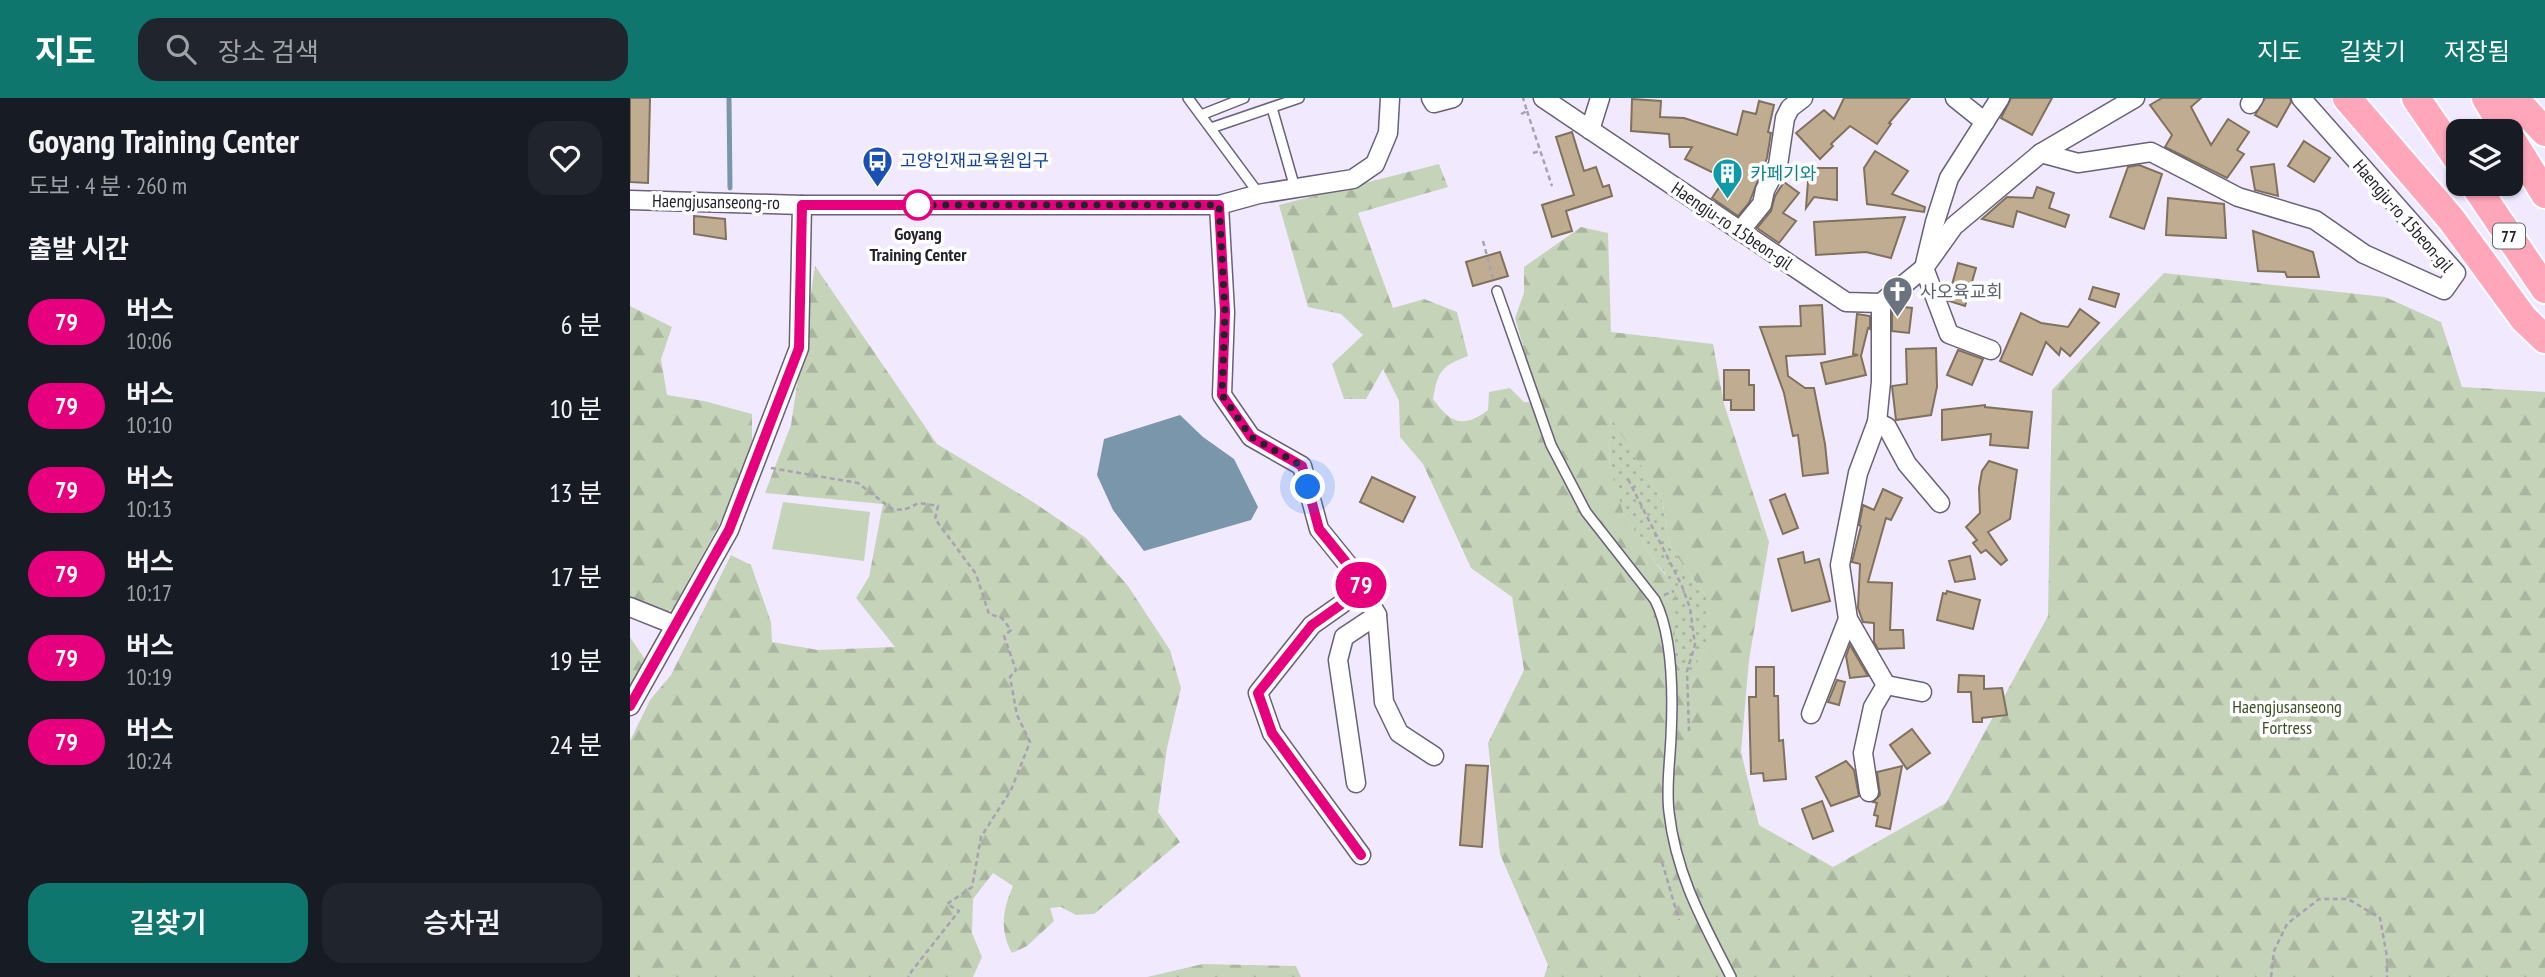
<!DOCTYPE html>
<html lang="ko">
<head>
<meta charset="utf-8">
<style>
  :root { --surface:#171b24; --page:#20242c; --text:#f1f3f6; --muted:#9ea1a6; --accent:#0f766e }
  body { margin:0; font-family:"PT Sans Narrow","Noto Sans KR",sans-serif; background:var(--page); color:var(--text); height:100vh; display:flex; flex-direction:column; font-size:26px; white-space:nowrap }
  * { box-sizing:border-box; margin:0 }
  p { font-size:23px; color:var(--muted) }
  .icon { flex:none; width:38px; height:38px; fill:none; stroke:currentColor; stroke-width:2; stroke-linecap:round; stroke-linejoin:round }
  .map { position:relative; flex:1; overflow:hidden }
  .panel { display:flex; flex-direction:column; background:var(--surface); width:630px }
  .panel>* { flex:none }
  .badge { padding:0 14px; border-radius:23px; font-size:24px; line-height:46px }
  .controls { position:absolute; left:1816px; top:21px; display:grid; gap:14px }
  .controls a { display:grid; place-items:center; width:77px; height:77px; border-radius:14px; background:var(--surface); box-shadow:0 2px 5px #0004; font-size:35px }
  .you { position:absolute; width:35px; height:35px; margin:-18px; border:5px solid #fff; border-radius:50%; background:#1a73e8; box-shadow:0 0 0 10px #1a73e833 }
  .map>.badge { position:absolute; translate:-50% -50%; box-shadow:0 0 0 4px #fff }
  h2 { padding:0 28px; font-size:26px; line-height:63px }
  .round { display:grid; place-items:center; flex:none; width:74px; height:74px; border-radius:21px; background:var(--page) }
  .overview { display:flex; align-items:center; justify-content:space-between; height:119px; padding:0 28px }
  h1 { font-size:33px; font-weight:600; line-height:52px }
  .button { display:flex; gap:14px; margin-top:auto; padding:14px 28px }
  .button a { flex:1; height:80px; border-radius:21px; background:var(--accent); color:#fff; font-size:28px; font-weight:600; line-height:80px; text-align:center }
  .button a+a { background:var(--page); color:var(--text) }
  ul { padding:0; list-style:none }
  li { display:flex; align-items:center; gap:21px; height:84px; padding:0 28px }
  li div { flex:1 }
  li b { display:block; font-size:26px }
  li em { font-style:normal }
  li .badge { min-width:77px; font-weight:700; text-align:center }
  header { display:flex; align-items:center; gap:42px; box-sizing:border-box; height:98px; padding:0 35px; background:var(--accent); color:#fff }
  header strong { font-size:33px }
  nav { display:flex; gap:38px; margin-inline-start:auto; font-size:24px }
  .search { width:490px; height:63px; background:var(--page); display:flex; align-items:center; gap:18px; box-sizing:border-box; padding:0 24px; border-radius:21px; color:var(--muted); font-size:26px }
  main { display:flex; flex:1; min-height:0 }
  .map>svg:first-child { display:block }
  .grass { fill:url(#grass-dots) }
  .forest { fill:url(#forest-firs); fill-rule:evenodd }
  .garden { fill:#c5d3b8 }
  .water { fill:#7996ab }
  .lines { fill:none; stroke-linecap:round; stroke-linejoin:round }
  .stream { stroke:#7996ab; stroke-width:5 }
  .building { fill:#c0ad91; stroke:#7f715c; stroke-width:2 }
  .service-casing { stroke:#686177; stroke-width:12 }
  .minor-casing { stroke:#686177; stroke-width:21 }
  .trunk-casing { stroke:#fff; stroke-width:32 }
  .path { stroke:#a7a2b2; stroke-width:2.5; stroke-dasharray:5 3.5; stroke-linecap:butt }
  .service { stroke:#fff; stroke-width:9 }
  .minor { stroke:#fff; stroke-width:18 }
  .trunk { stroke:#ffa6bb; stroke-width:28 }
  .line-casing { stroke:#fff; stroke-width:16 }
  .line { stroke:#e6007e; stroke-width:10 }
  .walk { stroke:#25222b; stroke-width:7; stroke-dasharray:0 12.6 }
  .stop-dot { fill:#fff; stroke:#e6007e; stroke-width:3.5 }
  .labels { text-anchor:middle; stroke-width:7; stroke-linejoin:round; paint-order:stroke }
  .shield { fill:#fff; stroke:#66646b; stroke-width:2 }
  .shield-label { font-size:16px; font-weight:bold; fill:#25222b }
  .transit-label { font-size:18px; fill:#164399; stroke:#fff; text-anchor:start }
  .culture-label { font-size:18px; fill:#0d838f; stroke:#fff; text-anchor:start }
  .street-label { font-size:18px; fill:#25222b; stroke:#fff }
  .stop-label { font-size:18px; font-weight:bold; fill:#25222b; stroke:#fff }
  .worship-label { font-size:18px; fill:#5b616d; stroke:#fff; text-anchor:start }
  .park-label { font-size:18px; fill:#3a5022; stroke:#fff }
</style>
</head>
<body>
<header>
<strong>지도</strong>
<div class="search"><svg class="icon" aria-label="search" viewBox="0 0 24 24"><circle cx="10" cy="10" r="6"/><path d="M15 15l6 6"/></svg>장소 검색</div>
<nav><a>지도</a><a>길찾기</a><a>저장됨</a></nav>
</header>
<main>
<section class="panel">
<div class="overview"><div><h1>Goyang Training Center</h1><p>도보 · 4 분 · 260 m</p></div><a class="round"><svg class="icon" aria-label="heart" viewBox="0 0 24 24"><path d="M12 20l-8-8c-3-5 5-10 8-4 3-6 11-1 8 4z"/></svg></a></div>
<h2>출발 시간</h2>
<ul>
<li><span class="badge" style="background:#e6007e;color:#fff">79</span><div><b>버스</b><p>10:06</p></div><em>6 분</em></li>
<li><span class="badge" style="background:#e6007e;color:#fff">79</span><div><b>버스</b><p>10:10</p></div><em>10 분</em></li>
<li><span class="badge" style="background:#e6007e;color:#fff">79</span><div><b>버스</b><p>10:13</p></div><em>13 분</em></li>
<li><span class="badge" style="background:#e6007e;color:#fff">79</span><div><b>버스</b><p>10:17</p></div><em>17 분</em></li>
<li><span class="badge" style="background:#e6007e;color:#fff">79</span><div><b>버스</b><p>10:19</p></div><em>19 분</em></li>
<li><span class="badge" style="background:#e6007e;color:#fff">79</span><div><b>버스</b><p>10:24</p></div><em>24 분</em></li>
</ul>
<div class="button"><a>길찾기</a><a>승차권</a></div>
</section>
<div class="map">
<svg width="1915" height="879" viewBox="0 0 1915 879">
  <defs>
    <pattern id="grass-dots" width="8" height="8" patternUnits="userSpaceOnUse" patternTransform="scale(1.75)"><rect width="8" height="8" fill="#c5d3b8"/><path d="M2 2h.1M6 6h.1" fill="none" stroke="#a9b59e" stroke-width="1.8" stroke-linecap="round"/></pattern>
    <pattern id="forest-firs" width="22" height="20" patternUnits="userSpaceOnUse" patternTransform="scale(1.75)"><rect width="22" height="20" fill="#c5d3b8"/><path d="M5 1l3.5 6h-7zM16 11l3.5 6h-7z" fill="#a9b59e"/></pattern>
  </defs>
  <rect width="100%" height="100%" fill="#f1eaff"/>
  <path class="grass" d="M982,320l50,81 8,48 36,49v53l-14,22h-11l-7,-11 -9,-87 -12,-14 -18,-31 -11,-13 -7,-21 -7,-27 -1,-20z"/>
  <g class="forest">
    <path d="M809,66l9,23 -90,26 35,95 31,-9 33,13 11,44c-25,10 -30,13 -35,43 17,24 30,30 55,11l1,-18 21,-4 14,14 15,1 -24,-85 9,-25v-26l57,-40 27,6 3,99 102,12 11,60 45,138 -20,118 -8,92 18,73 74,42 113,-64 102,-187 4,-226 112,-117 221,24 56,25 21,65 83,5v585h-1001l4,-12 -48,-111 -12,-111 36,-73 -12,-73 -41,-29 -48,-104 -23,-27 -1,-36 -16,-32 -17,30h-22l-12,-35 31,-29 -22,-21 -33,-7 -29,-102zM982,322l50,79 8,48 36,49v53l-15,22h-10l-7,-11 2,-71 -23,-30 -18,-31 -11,-13 -14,-48 -1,-20z"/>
    <path d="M185,168l122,178 96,58 53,36 42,48 42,64 11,38 -14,60 -9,64 22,30 -86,72 -18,1 -15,-8 -11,1 4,13 -27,25 -15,7c-13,-23 -9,-44 1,-67l-20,-13 -20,26 -1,34 10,24 -9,20h-343v-236l20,-41 21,-25 60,-120 20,10 20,57 1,20 46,8 77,-3 -39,-49 13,-21 14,-73 -118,-11 26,-68z"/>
    <path d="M0,208l42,21 -11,32 6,36 37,6 48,13v27l-13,48 -67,121 -10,3 -32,-16z"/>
    <path d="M0,539l16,24 -16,28z"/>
    <path d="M573,866l93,2 5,11h-154z"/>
  </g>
  <path class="garden" d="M153,404l87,10 -6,49 -92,-12z"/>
  <path class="water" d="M550,317l23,22 31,22 24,48 -7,13 -107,31 -31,-41 -16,-35 7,-36z"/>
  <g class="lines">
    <path class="stream" d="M99,0l1,90"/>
  </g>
  <g class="building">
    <path d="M0,0h20l-2,85 -18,-1z"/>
    <path d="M1214,0h66l-21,25 2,1 -14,20 -27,-18 -19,18 2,2 -13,13 -24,-26 28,-23 10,9z"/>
    <path d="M1381,0h41l-20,37 -31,-17z"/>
    <path d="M1532,0h39l-10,9 20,38 17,-26 21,13 -12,18 7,4 -17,24 -62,-31 7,-12 -22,-30z"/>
    <path d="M1635,0h25l1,4 -14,25 -22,-12z"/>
    <path d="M1002,1l29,2 -1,16 24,1 53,17 6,-24 13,3 3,-13 15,4 -6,27 3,1 -4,25 -18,45 -11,13 -26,-18 12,-18 -9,-3 1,-3 -31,-15 7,-12h-22l-1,-13 -38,-3z"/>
    <path d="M942,34l12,39 12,-4 7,20 6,-2 3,11 -46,15 6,20 -20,6 -10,-32 32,-10 -18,-58z"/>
    <path d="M1674,43l26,17 -16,24 -26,-16z"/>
    <path d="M1245,53l33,20 -16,23 33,13 -1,5 -57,-8 -3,-36z"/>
    <path d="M1644,66l4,32 -23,-6 -4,-23z"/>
    <path d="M1509,67l23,9 -18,55 -34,-12 18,-50z"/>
    <path d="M1179,70h28v32l-23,-3 -8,11z"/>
    <path d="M1154,84l15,11 -16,20 13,8 -17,22 -22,-15 14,-17 4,-15z"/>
    <path d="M1407,89l17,6 -5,15 20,7 -4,12 -48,-16 -4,16 -31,-8 25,-22 26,1z"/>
    <path d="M1538,100l56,6 2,34 -60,-3z"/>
    <path d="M64,118l31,3 1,20 -32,-5z"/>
    <path d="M1275,119l-14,41 -25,-6 -50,3 -2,-33z"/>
    <path d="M1623,133l60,21 6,25h-32l-2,-5 -27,-1z"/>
    <path d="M870,154l8,24 -35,10 -7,-24z"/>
    <path d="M1328,165l18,5 -11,38 -16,-5 -1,-2z"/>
    <path d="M1463,189l26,7 -4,13 -26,-8z"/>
    <path d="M1192,207l3,49 -39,2 2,20 17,12h9l11,56 3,29 -25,3 -5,-41 -5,1 -9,-43 -24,-66 41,-1 -1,-20z"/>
    <path d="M1265,208l17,2 -3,25 -17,-2v-23z"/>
    <path d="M1450,211l19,14 -29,33 -9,-8 -2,7 -13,-13 -14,33 -32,-14 21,-48 20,10 27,4z"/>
    <path d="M1227,216l13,2v13l-2,-1 -7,28 5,19 -40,9 -5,-21 37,-8 -5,-1z"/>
    <path d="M1306,250l1,39 -6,28 -35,5 -4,-34 15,-2 -1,-35z"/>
    <path d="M1328,252l25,9 -11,26 -25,-10z"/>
    <path d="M1094,272h25v15h5v25h-23v-10h-7z"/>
    <path d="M1355,307v2l47,5 -4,36 -38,-3 1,-11 -49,6v-30z"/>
    <path d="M1359,363l28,9 -7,49 -22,13 19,28 -6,5 -15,-15 -5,3 -8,-10 4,-3 -11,-13 14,-14 -1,-25 3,-17z"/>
    <path d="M742,379l43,20 -12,25 -43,-20z"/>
    <path d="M1253,391l19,9 -11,22 -5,-2 -18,64 24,1 -2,47h13l1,18 -26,1 -4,-7v-19l-11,-1 -5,-14 2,-44 -8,-2 9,-36 -2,-1 4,-20 11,5z"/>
    <path d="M1155,396l13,34 -15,6 -13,-34z"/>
    <path d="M1173,454l2,11 14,-4 11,42 -38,10 -14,-52z"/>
    <path d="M1340,458l5,23 -20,3 -6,-21z"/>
    <path d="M1317,493l33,9 -7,29 -36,-9 6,-27 3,1z"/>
    <path d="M1220,547l18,31 -18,2 -4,-22z"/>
    <path d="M1126,569h18v29h4l1,45 4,-1 3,39 -22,2 -1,-8 -12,1 -2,-77h7z"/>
    <path d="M1329,577l25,1v13l18,-1 5,27 -25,3v4h-9l-2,-30h-13z"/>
    <path d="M1207,582l8,2 -6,23 -11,-3z"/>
    <path d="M1282,631l18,24 -23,16 -17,-24z"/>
    <path d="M1216,663l8,9 5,26 -28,10 -15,-29z"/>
    <path d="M836,667l22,1 -6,81 -22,-2z"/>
    <path d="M1272,668l-12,63 -14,-3 2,-10 -4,-1 3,-12 -4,-1 7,-7 -3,-23z"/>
    <path d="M1192,703l11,30 -20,8 -11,-30z"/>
  </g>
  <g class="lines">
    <defs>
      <g id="service">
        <path d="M558,0l71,96"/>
        <path d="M642,10l23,80"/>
        <path d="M571,17l43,-17"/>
        <path d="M581,30l88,-30"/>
        <path d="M867,193l54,154 35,67 69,88c18,36 18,97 16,137 -1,25 -5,50 -2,75 7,63 34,110 62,165"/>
      </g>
      <g id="minor">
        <path d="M801,0l3,5 19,-5"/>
        <path d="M913,0l303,204 35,1 43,-35 30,-42 87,-73 94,-55"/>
        <path d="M1325,0l30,24"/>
        <path d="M1620,6l4,-6"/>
        <path d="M960,32l10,-32"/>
        <path d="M1411,55l37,10 73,-11 87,45 77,23 49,34 80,36 12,-17 -155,-175"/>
        <path d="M0,102l172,5h417l40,-11 94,-15 22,-15 13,-31 2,-35"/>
        <path d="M589,107l6,107 -3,83 29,42 51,29 17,63 30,37 28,49 7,87 15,31 35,23"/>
        <path d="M1110,133l22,-27 3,-14 13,-25 7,-47 5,-10 13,-10"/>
        <path d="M1361,252l-42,-16 -25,-66 11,-46 14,-44 51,-80"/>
        <path d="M1247,324l10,5 20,37 33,39"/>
        <path d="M0,509l45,18"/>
        <path d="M1256,587l36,7"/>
        <path d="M0,608l99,-176 70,-182 3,-143"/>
        <path d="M1181,616l37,-95"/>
        <path d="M726,685l-18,-123 6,-23 33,-22"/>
        <path d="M1239,694l-6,-39 10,-46 13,-22 -38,-66 -8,-54 18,-92 19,-51 4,-40v-79"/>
        <path d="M731,757l-89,-122 -14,-40 54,-68 51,-36"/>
      </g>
      <g id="trunk">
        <path d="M1717,0l104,121 73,100 21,20"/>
        <path d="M1786,0l43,63"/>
        <path d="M1856,0l20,33"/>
        <path d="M1884,0l31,34"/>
        <path d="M1881,41l34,55"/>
        <path d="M1844,86l71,105"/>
      </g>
    </defs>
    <use href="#service" class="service-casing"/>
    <use href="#minor" class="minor-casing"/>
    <use href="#trunk" class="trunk-casing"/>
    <g class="path">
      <path d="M897,13l25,75"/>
      <path d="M891,16l6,-3 -4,-13"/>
      <path d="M903,55l7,-2"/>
      <path d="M853,143l10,37"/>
      <path d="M141,370l87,15 34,26 12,1 15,-7 19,3 -3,13 41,55 13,40 13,4 9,12 -7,6 12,34 -6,7 7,38 13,27 -19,48 -30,47 -9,50 -25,17 12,7 -48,61 -1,5"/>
      <path d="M998,381l54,107 8,22 5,37 -8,26 2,60"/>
      <path d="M1034,497l10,-4"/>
      <path d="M1032,764l17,58"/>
      <path d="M1641,879l3,-26 13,-27 32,-25h29l32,19 7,39v20"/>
    </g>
    <use href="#service" class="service"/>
    <use href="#minor" class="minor"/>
    <use href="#trunk" class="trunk"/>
  </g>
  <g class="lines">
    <defs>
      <path id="line" d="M0,608l99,-176 70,-182 3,-143h417l6,107 -3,83 29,42 51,29 17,63 30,37 14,23 -51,36 -54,68 14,40 89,122"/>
    </defs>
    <use href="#line" class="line-casing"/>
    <use href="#line" class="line"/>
    <path class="walk" d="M288,107h-5h306l6,107 -3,83 29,42 51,29 6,21"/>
  </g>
  <defs>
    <symbol id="bus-pin" viewBox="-11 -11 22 30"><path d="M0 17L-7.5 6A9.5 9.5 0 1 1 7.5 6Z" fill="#1a4fb4" stroke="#fff"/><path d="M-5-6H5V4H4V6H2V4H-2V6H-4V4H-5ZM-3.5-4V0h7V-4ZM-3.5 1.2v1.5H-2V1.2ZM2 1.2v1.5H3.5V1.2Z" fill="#fff"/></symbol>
    <symbol id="building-pin" viewBox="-11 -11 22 30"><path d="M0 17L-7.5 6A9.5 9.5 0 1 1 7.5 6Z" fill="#0f9aa8" stroke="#fff"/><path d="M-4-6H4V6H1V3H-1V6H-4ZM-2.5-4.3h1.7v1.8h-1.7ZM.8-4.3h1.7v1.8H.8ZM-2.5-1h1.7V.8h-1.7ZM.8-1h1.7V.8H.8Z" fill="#fff"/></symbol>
    <symbol id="church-pin" viewBox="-11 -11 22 30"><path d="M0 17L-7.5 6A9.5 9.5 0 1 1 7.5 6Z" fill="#6b7280" stroke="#fff"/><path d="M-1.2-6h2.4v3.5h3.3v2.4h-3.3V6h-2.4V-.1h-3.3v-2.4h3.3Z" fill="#fff"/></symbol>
  </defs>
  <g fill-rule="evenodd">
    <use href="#bus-pin" x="230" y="46" width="35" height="47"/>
    <use href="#building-pin" x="1080" y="58" width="35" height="47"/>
    <use href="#church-pin" x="1250" y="176" width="35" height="47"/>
  </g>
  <circle class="stop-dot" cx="288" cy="107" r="14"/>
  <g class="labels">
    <rect class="shield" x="1863" y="125.5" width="32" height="25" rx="5"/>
    <g class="shield-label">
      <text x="1879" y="144">77</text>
    </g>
    <g class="transit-label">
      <text x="270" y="69">고양인재교육원입구</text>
    </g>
    <g class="culture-label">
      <text x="1120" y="82">카페기와</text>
    </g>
    <g class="street-label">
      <text transform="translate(86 104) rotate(1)" y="6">Haengjusanseong-ro</text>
      <text transform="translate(1773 118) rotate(49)" y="6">Haengju-ro 15beon-gil</text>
      <text transform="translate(1102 128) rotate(34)" y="6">Haengju-ro 15beon-gil</text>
    </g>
    <g class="stop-label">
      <text x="288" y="142">Goyang<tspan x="288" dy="21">Training Center</tspan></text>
    </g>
    <g class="worship-label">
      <text x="1290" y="200">사오육교회</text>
    </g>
    <g class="park-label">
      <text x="1657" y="615">Haengjusanseong<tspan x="1657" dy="21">Fortress</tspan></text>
    </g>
  </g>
</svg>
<div class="controls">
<a><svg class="icon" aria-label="layers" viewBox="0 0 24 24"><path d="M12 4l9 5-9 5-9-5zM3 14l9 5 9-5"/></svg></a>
</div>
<div class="you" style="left:678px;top:389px"></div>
<b class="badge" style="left:731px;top:487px;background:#e6007e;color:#fff">79</b>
</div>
</main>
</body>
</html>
